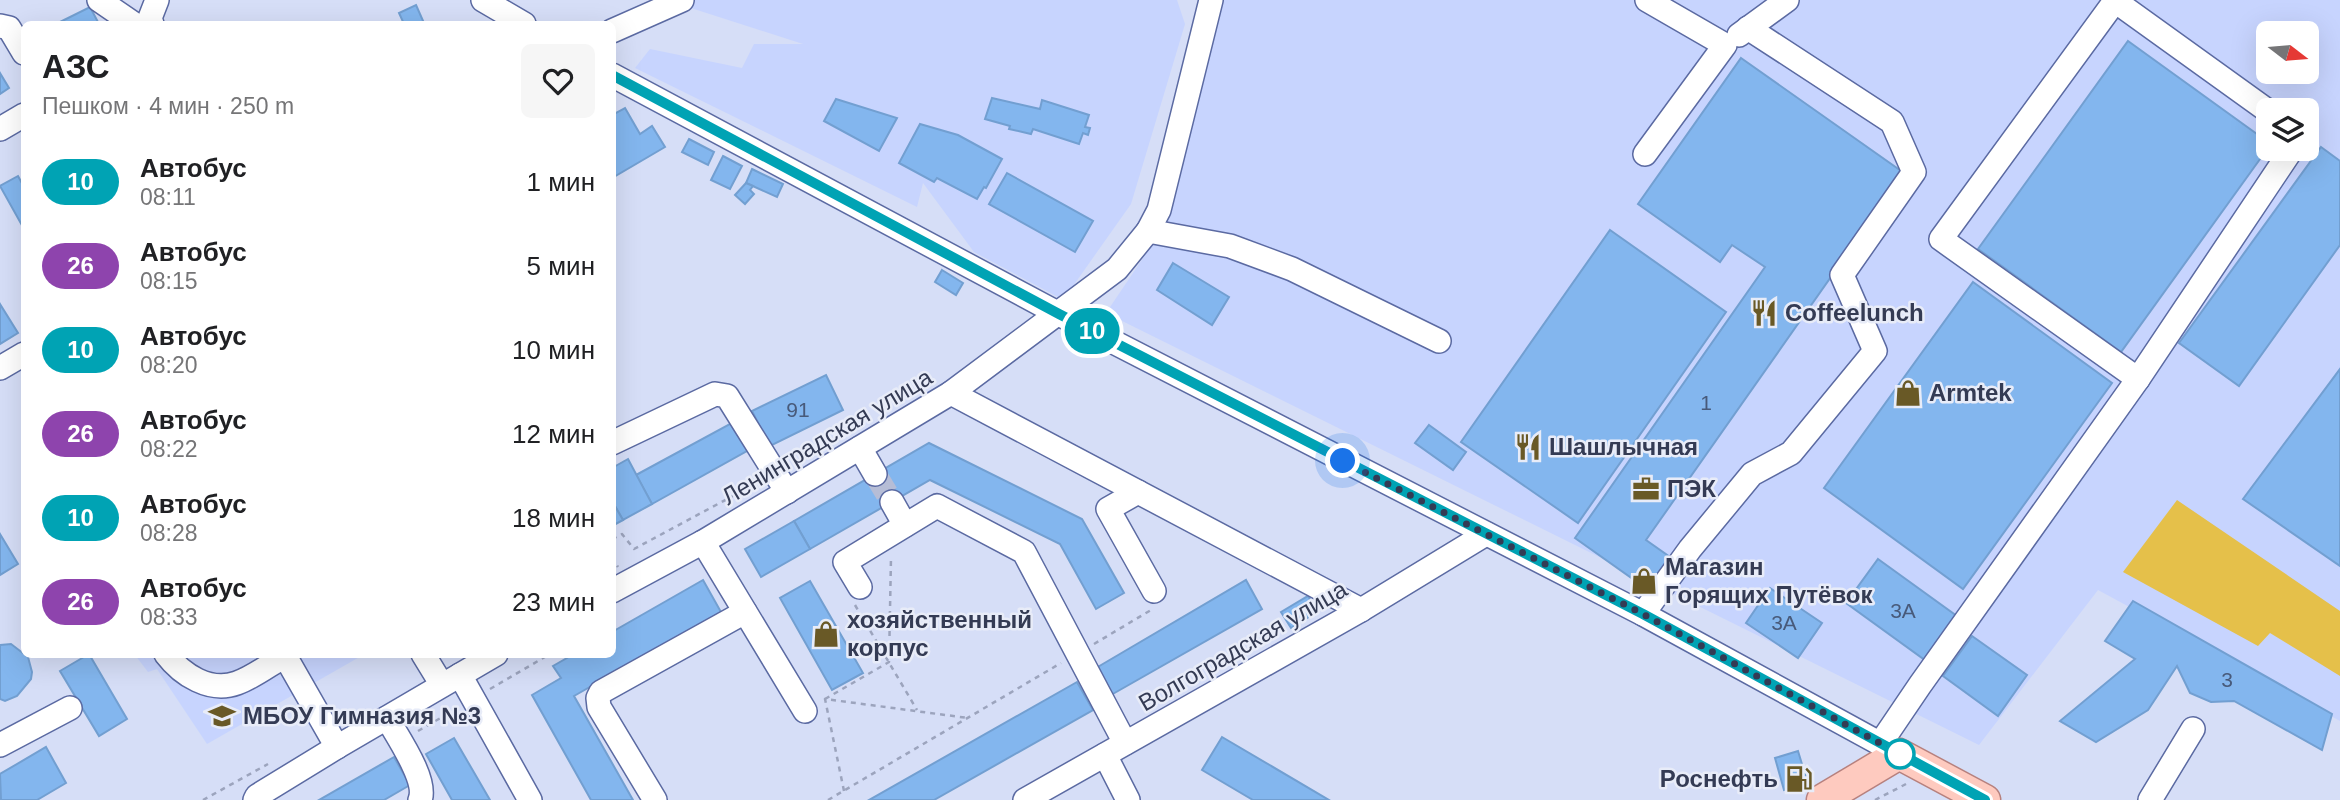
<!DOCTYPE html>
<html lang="ru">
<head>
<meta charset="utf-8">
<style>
  :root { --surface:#fff; --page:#f6f6f6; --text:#202124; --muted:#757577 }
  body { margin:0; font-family:Helvetica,sans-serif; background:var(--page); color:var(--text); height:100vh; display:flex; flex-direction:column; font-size:26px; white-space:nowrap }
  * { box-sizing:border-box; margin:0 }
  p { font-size:23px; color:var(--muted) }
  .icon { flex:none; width:38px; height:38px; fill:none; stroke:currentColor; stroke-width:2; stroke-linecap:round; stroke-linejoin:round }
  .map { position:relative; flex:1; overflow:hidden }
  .sheet { position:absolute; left:21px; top:21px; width:595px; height:637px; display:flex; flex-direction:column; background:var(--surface); border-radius:10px; box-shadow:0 7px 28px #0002 }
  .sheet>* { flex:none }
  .badge { padding:0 14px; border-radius:23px; font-size:24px; line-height:46px }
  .needle { width:46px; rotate:106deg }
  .tools { position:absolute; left:2256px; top:21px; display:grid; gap:14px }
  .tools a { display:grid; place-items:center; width:63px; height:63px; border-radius:10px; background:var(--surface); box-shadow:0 7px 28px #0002; font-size:35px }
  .you { position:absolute; width:35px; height:35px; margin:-18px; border:5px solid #fff; border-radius:50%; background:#1a73e8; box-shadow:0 0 0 10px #1a73e833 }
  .map>.badge { position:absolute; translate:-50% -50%; box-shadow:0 0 0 4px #fff }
  .round { display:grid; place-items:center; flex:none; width:74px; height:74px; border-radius:10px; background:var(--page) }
  .head { display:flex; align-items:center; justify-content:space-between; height:119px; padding:0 21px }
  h1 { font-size:33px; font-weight:800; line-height:52px }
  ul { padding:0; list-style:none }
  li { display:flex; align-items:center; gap:21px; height:84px; padding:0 21px }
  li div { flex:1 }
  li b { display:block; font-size:26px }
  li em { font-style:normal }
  li .badge { min-width:77px; font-weight:700; text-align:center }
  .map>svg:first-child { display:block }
  .built { fill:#c7d4fe; fill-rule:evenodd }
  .green { fill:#e5c04a }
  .building { fill:#83b6ee; stroke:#729fd1; stroke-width:2 }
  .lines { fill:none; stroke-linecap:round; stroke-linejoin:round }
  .minor-tunnel { stroke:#b6bdd6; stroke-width:23; stroke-dasharray:23 11; stroke-linecap:butt }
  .minor-casing { stroke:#5b6aa2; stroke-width:26 }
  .major-casing { stroke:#b7817e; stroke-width:33 }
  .path { stroke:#9ca4bd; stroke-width:2.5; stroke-dasharray:5 5; stroke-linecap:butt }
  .minor { stroke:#fff; stroke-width:23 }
  .major { stroke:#fecabf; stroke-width:30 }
  .line-casing { stroke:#fff; stroke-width:16 }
  .line { stroke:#00a3b4; stroke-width:10 }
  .walk { stroke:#343b54; stroke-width:7; stroke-dasharray:0 12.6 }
  .stop-dot { fill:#fff; stroke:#00a3b4; stroke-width:3.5 }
  .labels { text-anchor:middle; stroke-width:5; stroke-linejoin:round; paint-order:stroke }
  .number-label { font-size:21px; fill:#485a7a }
  .poi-label { font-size:24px; font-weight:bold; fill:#343b54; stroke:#e8ecf8; text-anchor:start }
  .street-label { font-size:24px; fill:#343b54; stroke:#e8ecf8 }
</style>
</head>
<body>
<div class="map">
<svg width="2340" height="800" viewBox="0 0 2340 800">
  <rect width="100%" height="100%" fill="#d6def7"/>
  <g class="built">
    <path d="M666,0h511l8,24 -54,180 -65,92 -8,1 -84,-45 -51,-69 -6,24 -282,-139 15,-19 92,19 12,-24h49z"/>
    <path d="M1220,0h1120v721l-242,-131 -119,155 -873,-432 58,-86zM2268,33h38v39h-38zM2268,110h38v39h-38z"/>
    <path d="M135,655h228l-156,89 -50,-75 -9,3z"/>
  </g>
  <path class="green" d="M2177,500l163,111v65l-70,-43 -12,13 -135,-74z"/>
  <g class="building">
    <path d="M416,5l8,18 -20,1 -5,-11z"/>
    <path d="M90,7l9,17h-43z"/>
    <path d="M2128,41l140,101v6l-147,204 -143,-103z"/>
    <path d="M1741,58l163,115 -258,367 24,17 -23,32 -72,-51 190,-271 -33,-22 -12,17 -82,-58z"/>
    <path d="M0,73l9,15 -9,6z"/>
    <path d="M992,98l48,11 2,-9 47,15 -4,12 5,1 -2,7 -5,-2 -4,11 -46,-15 -2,5 -22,-5 1,-3 -25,-7z"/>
    <path d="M836,99l61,19 -18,33 -55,-30z"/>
    <path d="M625,108l15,26 12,-8 13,21 -53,31v-63z"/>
    <path d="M920,124l38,11 44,24 -16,29 -2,-1 -7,12 -40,-21 -3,4 -35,-19z"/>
    <path d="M689,139l25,13 -6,13 -26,-13z"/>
    <path d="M2321,147l19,14v84l-101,141 -60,-43z"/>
    <path d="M723,156l19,10 -12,23 -19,-9z"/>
    <path d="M752,169l31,15 -6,13 -31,-14z"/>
    <path d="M1007,173l86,48 -18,31 -86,-48z"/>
    <path d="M18,176l6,11v42l-24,-43z"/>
    <path d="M746,183l7,3 -3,4 4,4 -9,10 -10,-9z"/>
    <path d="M1610,230l116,82 -148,211 -117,-81z"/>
    <path d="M1173,263l56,34 -17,28 -55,-35z"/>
    <path d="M942,270l21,13 -7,12 -21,-13z"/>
    <path d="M1973,282l139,101 -149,206 -139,-101z"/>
    <path d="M0,304l18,29 -18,11z"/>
    <path d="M2340,369v197l-97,-67z"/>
    <path d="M826,375l17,35 -73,36 -18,-35z"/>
    <path d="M739,419l15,28 -102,57 -16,-29z"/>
    <path d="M1429,425l37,27 -13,18 -38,-27z"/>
    <path d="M929,443l153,76 42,74 -28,16 -36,-65 -130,-64 -120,69 -16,-28z"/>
    <path d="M628,459l24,45 -29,16 -11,-19v-33z"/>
    <path d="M612,501l11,19 -11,6z"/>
    <path d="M794,521l16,28 -49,28 -16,-28z"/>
    <path d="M0,534l18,30 -18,11z"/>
    <path d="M1878,559l83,60 -32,44 -83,-60z"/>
    <path d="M703,580l18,32 -147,84 59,104h-42l-59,-105 29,-17 -8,-12 21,-12h38v-22z"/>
    <path d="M1246,580l16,29 -151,86 -15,-27z"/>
    <path d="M810,581l53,92 -31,17 -52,-92z"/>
    <path d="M1770,588l52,35 -24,35 -52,-35z"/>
    <path d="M1308,596l9,16 -26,16 -10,-16z"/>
    <path d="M2133,601l199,113 -10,36 -88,-49 -23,1 -21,-9 -13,-27 -29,44 -52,32 -36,-21 75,-62 -30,-18z"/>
    <path d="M1972,636l55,39 -29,41 -55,-40z"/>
    <path d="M11,644l17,13 4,15 -1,7 -14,17 -12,5 -5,-2v-54z"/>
    <path d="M89,654l38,65 -28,17 -39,-65z"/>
    <path d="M1077,682l16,28 -159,90h-65z"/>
    <path d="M1222,737l107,63h-76l-51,-30z"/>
    <path d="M454,738l36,62h-38l-26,-46z"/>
    <path d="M46,747l20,36 -29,17h-36l-1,-26z"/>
    <path d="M1798,751l10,33 -24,6 -9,-32z"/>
    <path d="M394,757l16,28 -26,15h-65z"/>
  </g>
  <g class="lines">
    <path class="minor-tunnel" d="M875,474l17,28"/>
    <defs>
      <g id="minor">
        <path d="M99,0l35,24"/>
        <path d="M483,0l41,24"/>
        <path d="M152,24l-2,-6 7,-18"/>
        <path d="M0,26l9,2 15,25"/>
        <path d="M612,31l70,-31"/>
        <path d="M1739,35l48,-35"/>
        <path d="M612,75l447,239 584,300 256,140"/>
        <path d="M0,129l24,-14"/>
        <path d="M1645,154l80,-109 -78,-45"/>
        <path d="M1148,231l82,15 62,23 147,72"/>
        <path d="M0,368l24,-14"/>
        <path d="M2138,379l-197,-140 174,-238 153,110"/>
        <path d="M951,393l410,217"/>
        <path d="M612,443l103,-49 12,2 60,96"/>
        <path d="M860,448l15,26"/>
        <path d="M1138,492l-30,17 46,82"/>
        <path d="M892,502l13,23"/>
        <path d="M703,542l102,169"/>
        <path d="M860,587l-15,-25 92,-56 87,46 101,191"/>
        <path d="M612,591l91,-49 248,-149 166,-124 31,-38 11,-21 52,-210"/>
        <path d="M1643,614l47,-65 62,-75 39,-21 84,-102 -33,-76 72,-103 -22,-50 -144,-94"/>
        <path d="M166,654c16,21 44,39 71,29 17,-6 33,-19 48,-27l52,91"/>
        <path d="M423,654l19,31"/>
        <path d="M460,675l70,125"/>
        <path d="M387,718c10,18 41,62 33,82"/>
        <path d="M1880,744l40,-59 218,-306 154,-230"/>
        <path d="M0,745l70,-37"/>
        <path d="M1105,755l23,45"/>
        <path d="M255,800l2,-4 80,-49 159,-93"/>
        <path d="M655,800l-56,-93 -1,-9 3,-6 144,-80"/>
        <path d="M1025,800l336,-190 125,-76"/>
        <path d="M2150,800l43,-71"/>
      </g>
      <path id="major" d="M1822,800l77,-46 86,46"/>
    </defs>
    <use href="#minor" class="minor-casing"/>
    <use href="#major" class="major-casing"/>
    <g class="path">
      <path d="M612,539l10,-5 12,15 123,-66"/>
      <path d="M612,557l6,10"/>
      <path d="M855,605l62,105"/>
      <path d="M1094,644l57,-34"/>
      <path d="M490,689l60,-35"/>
      <path d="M825,699l64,-37 2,-105"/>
      <path d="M418,731l40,-23"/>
      <path d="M844,791l-19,-92 143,19"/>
      <path d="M203,800l65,-36"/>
      <path d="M828,800l233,-137"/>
      <path d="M1875,800l31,-16"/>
    </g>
    <use href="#minor" class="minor"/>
    <use href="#major" class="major"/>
  </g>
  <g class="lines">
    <defs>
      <path id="line" d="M612,75l447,239 584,300 342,186"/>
    </defs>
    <use href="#line" class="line-casing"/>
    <use href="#line" class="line"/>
    <path class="walk" d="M1343,461l300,153 257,140"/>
  </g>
  <defs>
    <symbol id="restaurant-bare" viewBox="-9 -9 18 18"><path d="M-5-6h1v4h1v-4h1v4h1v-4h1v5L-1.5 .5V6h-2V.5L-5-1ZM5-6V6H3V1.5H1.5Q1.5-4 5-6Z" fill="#695926" stroke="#e8ecf8" stroke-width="2.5" paint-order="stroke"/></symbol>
    <symbol id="shop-bare" viewBox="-9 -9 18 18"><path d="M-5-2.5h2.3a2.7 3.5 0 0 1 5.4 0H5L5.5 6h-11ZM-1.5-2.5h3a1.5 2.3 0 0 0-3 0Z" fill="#695926" stroke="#e8ecf8" stroke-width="2.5" paint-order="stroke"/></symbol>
    <symbol id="office-bare" viewBox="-9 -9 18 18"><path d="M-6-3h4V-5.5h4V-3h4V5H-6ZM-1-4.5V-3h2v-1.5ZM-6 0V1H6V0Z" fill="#695926" stroke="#e8ecf8" stroke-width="2.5" paint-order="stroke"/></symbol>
    <symbol id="school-bare" viewBox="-9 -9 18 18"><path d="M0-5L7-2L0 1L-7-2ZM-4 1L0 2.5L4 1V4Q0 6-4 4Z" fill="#695926" stroke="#e8ecf8" stroke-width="2.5" paint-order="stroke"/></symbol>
    <symbol id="fuel-bare" viewBox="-9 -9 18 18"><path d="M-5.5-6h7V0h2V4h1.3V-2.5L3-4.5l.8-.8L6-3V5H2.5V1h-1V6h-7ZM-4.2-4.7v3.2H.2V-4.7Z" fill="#695926" stroke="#e8ecf8" stroke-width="2.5" paint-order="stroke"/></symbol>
  </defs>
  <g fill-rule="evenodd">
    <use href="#restaurant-bare" x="1745" y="294" width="38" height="38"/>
    <use href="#shop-bare" x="1889" y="374" width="38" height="38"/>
    <use href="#restaurant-bare" x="1509" y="428" width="38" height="38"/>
    <use href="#office-bare" x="1627" y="470" width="38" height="38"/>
    <use href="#shop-bare" x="1625" y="562" width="38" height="38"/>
    <use href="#shop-bare" x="807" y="615" width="38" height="38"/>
    <use href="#school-bare" x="203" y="697" width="38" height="38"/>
    <use href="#fuel-bare" x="1780" y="760" width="38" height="38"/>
  </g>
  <circle class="stop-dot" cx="1900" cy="754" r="14"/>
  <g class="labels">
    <g class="number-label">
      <text x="1706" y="410">1</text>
      <text x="798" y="417">91</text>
      <text x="1903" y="618">3А</text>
      <text x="1784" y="630">3А</text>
      <text x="2227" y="687">3</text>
    </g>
    <g class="poi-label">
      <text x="1785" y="321">Coffeelunch</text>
      <text x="1929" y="401">Armtek</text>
      <text x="1549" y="455">Шашлычная</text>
      <text x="1667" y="497">ПЭК</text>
      <text x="1665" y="575">Магазин<tspan x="1665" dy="28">Горящих Путёвок</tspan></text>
      <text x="847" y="628">хозяйственный<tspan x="847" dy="28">корпус</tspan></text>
      <text x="243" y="724">МБОУ Гимназия №3</text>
      <text x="1778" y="787" text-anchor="end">Роснефть</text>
    </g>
    <g class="street-label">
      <text transform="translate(827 437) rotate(-31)" y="8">Ленинградская улица</text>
      <text transform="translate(1243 646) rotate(-30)" y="8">Волгоградская улица</text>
    </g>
  </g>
</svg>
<div class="tools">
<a><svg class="needle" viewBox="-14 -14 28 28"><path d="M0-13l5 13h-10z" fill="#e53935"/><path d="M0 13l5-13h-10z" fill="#757577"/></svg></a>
<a><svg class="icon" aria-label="layers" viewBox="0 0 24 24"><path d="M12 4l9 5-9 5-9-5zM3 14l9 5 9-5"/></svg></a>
</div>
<div class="you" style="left:1343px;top:461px"></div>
<b class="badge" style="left:1092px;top:331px;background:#00a3b4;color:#fff">10</b>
<section class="sheet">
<div class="head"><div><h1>АЗС</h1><p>Пешком · 4 мин · 250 m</p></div><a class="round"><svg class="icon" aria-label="heart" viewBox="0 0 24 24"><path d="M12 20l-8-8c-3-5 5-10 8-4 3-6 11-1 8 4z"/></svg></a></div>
<ul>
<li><span class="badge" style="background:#00a3b4;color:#fff">10</span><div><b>Автобус</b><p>08:11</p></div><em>1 мин</em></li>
<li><span class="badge" style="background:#8e44ad;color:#fff">26</span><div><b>Автобус</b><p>08:15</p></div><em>5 мин</em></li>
<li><span class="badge" style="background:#00a3b4;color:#fff">10</span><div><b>Автобус</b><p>08:20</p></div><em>10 мин</em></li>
<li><span class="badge" style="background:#8e44ad;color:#fff">26</span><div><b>Автобус</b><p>08:22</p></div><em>12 мин</em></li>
<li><span class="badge" style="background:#00a3b4;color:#fff">10</span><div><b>Автобус</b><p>08:28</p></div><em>18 мин</em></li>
<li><span class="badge" style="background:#8e44ad;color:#fff">26</span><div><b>Автобус</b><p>08:33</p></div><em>23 мин</em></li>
</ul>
</section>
</div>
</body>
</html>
